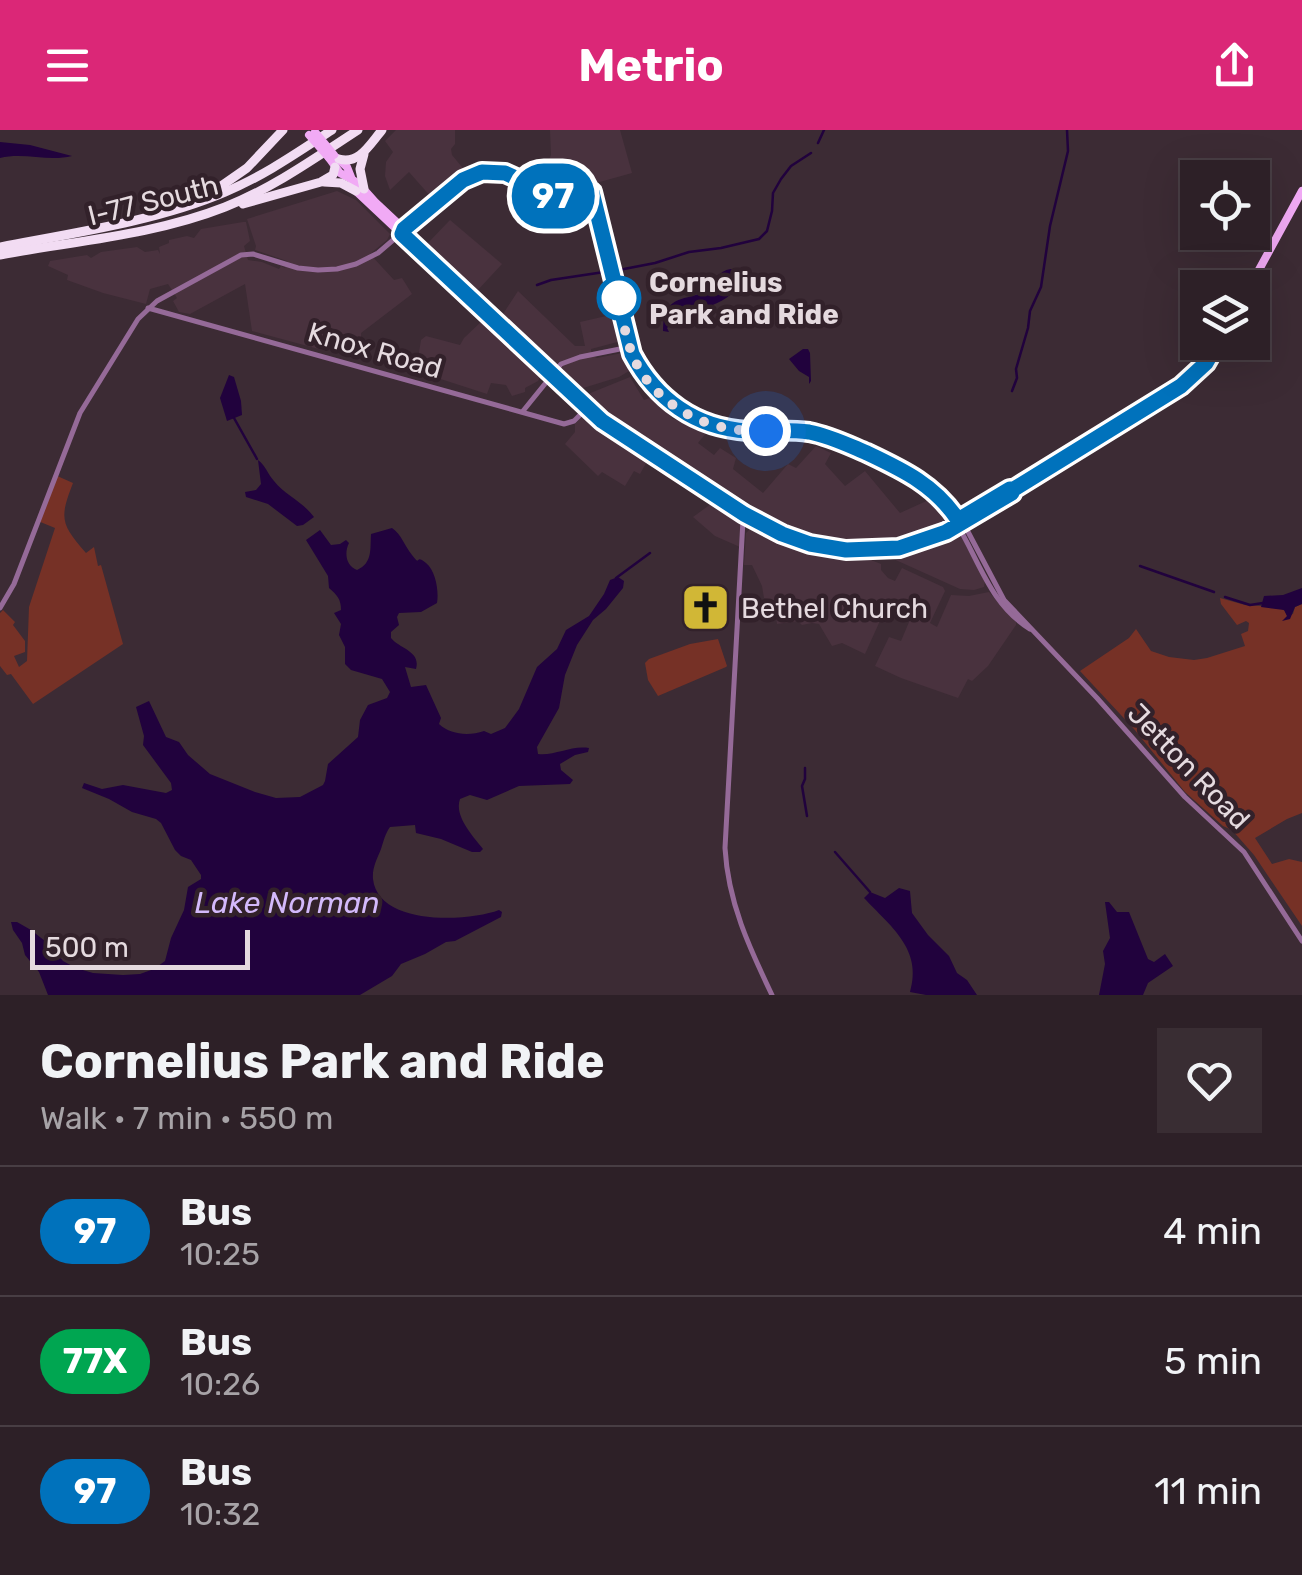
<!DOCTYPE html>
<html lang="en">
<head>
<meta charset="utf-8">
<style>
  :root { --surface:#2d2027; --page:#392d33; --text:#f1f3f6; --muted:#a7a3a7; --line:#483e44; --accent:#db2777 }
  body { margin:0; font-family:Rubik,sans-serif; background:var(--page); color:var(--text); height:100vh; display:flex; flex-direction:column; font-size:38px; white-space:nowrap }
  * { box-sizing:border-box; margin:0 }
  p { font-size:32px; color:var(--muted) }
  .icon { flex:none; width:55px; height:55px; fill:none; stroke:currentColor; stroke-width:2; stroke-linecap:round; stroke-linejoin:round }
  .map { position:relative; height:865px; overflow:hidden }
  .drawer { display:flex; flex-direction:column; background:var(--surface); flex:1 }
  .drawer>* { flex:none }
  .badge { padding:0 20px; border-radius:32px; font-size:35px; line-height:65px }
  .fabs { position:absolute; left:1180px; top:30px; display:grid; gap:20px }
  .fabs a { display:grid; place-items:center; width:90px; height:90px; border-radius:0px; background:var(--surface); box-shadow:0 10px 40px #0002,0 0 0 2px var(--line); font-size:50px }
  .scale { position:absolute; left:30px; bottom:25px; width:220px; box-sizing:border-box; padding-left:10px; border:5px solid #e5dadf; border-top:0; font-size:28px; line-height:35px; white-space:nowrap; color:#e5dadf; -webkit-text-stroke:8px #32212a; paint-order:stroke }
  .you { position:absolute; width:50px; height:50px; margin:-25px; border:8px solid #fff; border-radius:50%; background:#1a73e8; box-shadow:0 0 0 15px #1a73e833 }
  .map>.badge { position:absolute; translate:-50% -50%; box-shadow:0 0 0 5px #fff }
  .round { display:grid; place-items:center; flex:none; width:105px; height:105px; border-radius:0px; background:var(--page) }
  .head { display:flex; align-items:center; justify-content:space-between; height:170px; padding:0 40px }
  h1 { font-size:48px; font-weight:700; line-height:75px }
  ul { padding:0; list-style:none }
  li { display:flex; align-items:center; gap:30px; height:130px; padding:0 40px; border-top:2px solid var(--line) }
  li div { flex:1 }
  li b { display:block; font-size:38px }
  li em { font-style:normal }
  li .badge { min-width:110px; font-weight:700; text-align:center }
  header { display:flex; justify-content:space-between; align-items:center; height:130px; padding:0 40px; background:var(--accent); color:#fff; font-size:45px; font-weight:700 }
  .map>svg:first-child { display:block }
  .built { fill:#49323e }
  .green { fill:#763126 }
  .water { fill:#21023d }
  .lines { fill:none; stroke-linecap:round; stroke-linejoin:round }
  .stream { stroke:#21023d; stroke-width:2.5 }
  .minor { stroke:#956a98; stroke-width:5 }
  .major { stroke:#f1aaf5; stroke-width:8 }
  .highway { stroke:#f2dcf3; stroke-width:9 }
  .major-bridge { stroke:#f1aaf5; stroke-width:8 }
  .line-casing { stroke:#fff; stroke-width:22 }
  .line { stroke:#0072bc; stroke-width:15 }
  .walk { stroke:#e5dadf; stroke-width:10; stroke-dasharray:0 18 }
  .stop-dot { fill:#fff; stroke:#0072bc; stroke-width:5 }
  .labels { text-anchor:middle; stroke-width:9; stroke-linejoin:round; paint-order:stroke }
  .street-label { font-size:28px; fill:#e5dadf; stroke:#32212a }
  .stop-label { font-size:28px; font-weight:bold; fill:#e5dadf; stroke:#32212a; text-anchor:start }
  .poi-label { font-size:28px; fill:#e5dadf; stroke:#32212a; text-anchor:start }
  .water-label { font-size:30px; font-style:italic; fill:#d3b9fb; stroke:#32212a }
</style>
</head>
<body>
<header><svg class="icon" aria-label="menu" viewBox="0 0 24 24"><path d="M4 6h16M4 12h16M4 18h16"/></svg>Metrio<svg class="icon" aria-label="share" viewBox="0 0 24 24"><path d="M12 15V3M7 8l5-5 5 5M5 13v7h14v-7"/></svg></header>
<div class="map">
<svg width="1302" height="865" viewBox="0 0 1302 865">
  <rect width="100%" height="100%" fill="#3c2b34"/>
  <g class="built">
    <path d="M396,0h59v14l-4,5 1,6 14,17 -34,26 -23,-26 -19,18 -5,-14 1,-14 7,-10 -8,-11z"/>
    <path d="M550,0h70l12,43 -61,17 -13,-1 -19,-7 12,-27z"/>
    <path d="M337,61l19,9 34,34 -3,6 -17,14 24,26 8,-2 10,16 -51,39v9l-35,9 -74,-20 -7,-47 -55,30 -11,-2 -6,-11 4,-3 -9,-14 -18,5 -4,15 -43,-11 -36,-13 1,-5 -20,-9 2,-5 37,-6 4,3 10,-6 36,-5 8,5 13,-2 2,4 -1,-7 10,-4v-3l18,-4 7,2 7,-9 42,-7h3l4,19 -6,5 4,14 14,2 17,7 2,-3 4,2 2,-7 -32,-11 1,-4 -9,-27z"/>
    <path d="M450,90l52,44 -26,28 -49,-48z"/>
    <path d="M518,161l57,55h10l-5,-24 35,-8 6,27 -30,8 1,7 5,2 30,-6 7,16 -15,9 -39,12 -77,-75z"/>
    <path d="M484,189h5l54,53 -5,9 -13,7v4l-13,4 -6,-11 -15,-2 -4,11 -71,-23 5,-31 5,-4 34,9 4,-7z"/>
    <path d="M630,247l14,23 11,-4 18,23 12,-2 21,10 1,5 -9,11 16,12 6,-7 16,10 -3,11 30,24 25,-29 8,4 20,-22 15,7 -6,11 20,22 20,-15 35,42 33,-15 18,19 -1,3 -42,16 -29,5 -44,-3 -47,-10 -175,-109 -24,-21 -1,-4z"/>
    <path d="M584,285h7l59,41 -10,18 -6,-3 -9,15 -23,-14 -4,4 -33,-32 10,-12v-8z"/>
    <path d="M715,371l22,13 3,7v26l-25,-11 -22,-19z"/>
    <path d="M757,396l64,25 40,5 20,8v6l7,8 7,3 7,-13 41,19 2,4 -15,32 7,4 14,-32 18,1 20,-4 27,30v3l-28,41 -16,15 -4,-2 -10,19 -57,-20 -26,-12 14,-29 12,4 11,-26 -24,-12 -23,51 -23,-11 -10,3 -13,-22 -7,-1 -10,2 -4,-4 -21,3 -3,-23 -10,-3 -2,-12 -10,-21h-8l2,-32 6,-6z"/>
    <path d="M953,403l6,1 4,4 22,43 -1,6 -10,3 -14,-1 -71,-32 1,-6 34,-6z"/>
  </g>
  <g class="green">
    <path d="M55,345l18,8c-14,36 -12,41 13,70l8,-6 4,19 3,-1 22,79 -90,60 -22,-30 -4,1 -7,-9v-53l3,-3 12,12 -2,3 12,16v11l-11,4 5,11 8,-6 2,-54 26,-79 -17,-7z"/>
    <path d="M1220,468l25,7 33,2 7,4 2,5 6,-2 2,-7 7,-3v209l-15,6 -32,19 17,26 17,-5 13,3v64l-48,-71 -22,-25 -9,-4 -38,-34 -51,-63 -54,-58 49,-33 7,-9 15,22 18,6 25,3 13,-2 38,-12 -4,-12 7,-3 1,-8 -3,-2 -9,4 -16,-21z"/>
    <path d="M718,509l9,27 -1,1 -68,29 -10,-16 -3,-17 4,-4 41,-15z"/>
  </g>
  <g class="water">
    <path d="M0,12l30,3 42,11c-24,6 -48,-4 -72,2z"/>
    <path d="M731,139l8,4 3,7c-15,31 -54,26 -75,48l2,4 -6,-1c0,-8 1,-18 6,-24 8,-11 27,-9 38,-17 10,-9 10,-19 24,-21z"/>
    <path d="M803,219h5l2,4 1,28 -2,3v-7l-10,-6 -10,-12z"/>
    <path d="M229,245l5,2 7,24 1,14 -15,6 -7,-23z"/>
    <path d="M258,330c8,6 9,13 16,21 11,14 28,20 40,36l-11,8 -6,1 -29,-22 -22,-7 -1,-5 11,-2 5,-6z"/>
    <path d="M392,398c10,7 12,17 20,27 10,13 2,-2 14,8 10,8 13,29 11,40l-16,9 -22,1 -2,4 2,8 -8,7v6c9,11 30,13 25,31l-11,-2 6,20 15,-2 15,33 -2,6c12,11 30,12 45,7l7,3 14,-6 14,-19 18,-42 20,-18 9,-19 23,-14 15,-22 6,-14 8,-3 6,4 -1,7 -17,21 -13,11 -16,25 -12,30 -6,33 -22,39 1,7c17,2 33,-9 51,-6l-1,4 -13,3 -15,9 1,6 12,10 -3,4 -51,2 -32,14 -17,-5 -10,4c-6,17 12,36 23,50l-3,3h-8l-31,-13 -25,-6 -1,-8 -25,2c-5,7 -6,13 -9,22 -4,10 -9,19 -8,30 5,47 95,43 126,31l3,2 -1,5 -46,24 -9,1 -21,12 -24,10 -9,12 -32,19h-312l-9,-23 -14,-17 -3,-12 -9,-13 -2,-8h6l14,8 19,15 13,16 13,7 17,5 30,2 17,-1 14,-5 11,-8 6,-23 13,-28 4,-23 13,-8v-4l-10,-15 -10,-4 -6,-6 -14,-27 -5,-4 -24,-7 -23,-13 -27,-11 2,-5 18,6 21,-4 43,8 6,-3 -1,-7 -28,-38 1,-9 -8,-29 13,-6 17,36 13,5 9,13 22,19 45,18 21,6 24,-1 23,-12 2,-4 3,-17 30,-27 2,-17 8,-15 19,-7 3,-6 -8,-13 -31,-9 -6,-6v-17l-6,-12 2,-11 -7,-11 7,-3c0,-11 -4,-15 -12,-22l-1,-12 -22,-36 14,-10 11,15 9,-1 6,-4 3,3c-5,10 -3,23 8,27 16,-7 13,-22 14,-36z"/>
    <path d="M1302,458v16l-7,3 -5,12 -8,2 5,-5 -3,-6 -23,-3 3,-11 19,-1z"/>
    <path d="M899,758l11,3 2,22 16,22 21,21 8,17 10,7 10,15h-51l-16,-3c13,-43 -20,-66 -46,-94l6,-6 15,6z"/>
    <path d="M1105,772h4l8,10h12l19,47 6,3 11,-8 8,12 -25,17 -5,12h-44l6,-31 -2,-13 7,-13z"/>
  </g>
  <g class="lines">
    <g class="stream">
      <path d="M818,13l6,-13"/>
      <path d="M537,155l14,-5 73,-11 31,-6 34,-11 32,-4 38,-9 8,-8 5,-20 1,-18 8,-14 10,-13 20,-13"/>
      <path d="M1012,261l5,-13 -1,-9 12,-41 2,-17 11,-24 9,-61 18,-75 -1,-21"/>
      <path d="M234,288l23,41"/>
      <path d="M1140,436l74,26"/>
      <path d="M616,448l34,-25"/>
      <path d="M1225,467l25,8 13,-2"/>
      <path d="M805,638v11l-3,7 5,30"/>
      <path d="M835,722l35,40"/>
    </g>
    <g class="minor">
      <path d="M407,102l62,-50c32,-17 54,11 84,18 14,3 27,-1 41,-4"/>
      <path d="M148,178l416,116 10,-3 13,-13"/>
      <path d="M523,281l38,-47 19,-7 50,-10"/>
      <path d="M746,382l-3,8 -18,328c3,54 24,99 47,147"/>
      <path d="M958,390v6c22,37 33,79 72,103"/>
      <path d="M0,478l14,-24 66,-171 58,-94 19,-18 84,-46 12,-1 45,14 20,2 19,-1 19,-5 22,-11 85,-73c37,-24 56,6 90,16 13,3 26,-1 40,-4l37,155 7,17 17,23 19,18 21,13 29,10 76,3 28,5 73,32 33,23 33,37 38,72 93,98 88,99 59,55 58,89"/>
    </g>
    <g class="major">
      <path d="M329,28l11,15 18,10 17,19 231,216 156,101c59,32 127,35 187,6 21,-11 41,-24 60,-36h5l167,-102 25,-24 12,-21"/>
      <path d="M337,28l10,9 10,25 102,96"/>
      <path d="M1249,158l53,-97"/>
      <path d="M550,243l44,41"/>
      <path d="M605,293l89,58"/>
      <path d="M710,362c77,50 136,80 229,43"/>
      <path d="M965,392l44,-27"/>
    </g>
    <g class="highway">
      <path d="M364,24l-4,15 4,20"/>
      <path d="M339,29c20,6 31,-15 43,-29"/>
      <path d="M324,52l17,1 15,8"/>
      <path d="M214,61l33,-23 36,-38"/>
      <path d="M243,74l78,-22 12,-7 2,-8"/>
      <path d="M0,117c73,-14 157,-26 225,-55 39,-16 73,-40 107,-62"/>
      <path d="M0,125c75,-14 154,-20 225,-48 48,-19 90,-49 133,-77"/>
    </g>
    <g class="major-bridge">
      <path d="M315,2l19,23"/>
      <path d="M309,5l20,23"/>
    </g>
  </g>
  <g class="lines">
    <defs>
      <path id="line" d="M1012,363l-66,39 -47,16 -53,2 -36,-6 -28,-10 -38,-20 -142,-93 -200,-187 2,-5 59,-49 19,-8 23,1 53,24 34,-5 40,162c24,45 63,74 116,77 20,0 41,-2 61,1 21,4 39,13 58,21 36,17 68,32 91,67l52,-31h4l167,-103 25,-23 12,-21"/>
    </defs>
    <use href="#line" class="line-casing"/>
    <use href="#line" class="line"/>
    <path class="walk" d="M619,168l-3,-10c5,21 8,43 15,63 13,39 55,70 95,77 13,3 27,3 40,3"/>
  </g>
  <defs>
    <symbol id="church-square" viewBox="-11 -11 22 22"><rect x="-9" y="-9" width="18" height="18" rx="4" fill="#d1b736" stroke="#32212a"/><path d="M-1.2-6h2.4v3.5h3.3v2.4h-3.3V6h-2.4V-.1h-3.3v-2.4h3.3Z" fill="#111"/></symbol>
  </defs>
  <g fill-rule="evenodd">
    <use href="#church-square" x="678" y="450" width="55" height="55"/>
  </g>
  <circle class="stop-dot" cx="619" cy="168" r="20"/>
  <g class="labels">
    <g class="street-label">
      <text transform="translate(153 70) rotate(-14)" y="10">I-77 South</text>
      <text transform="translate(375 220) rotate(16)" y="10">Knox Road</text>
      <text transform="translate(1189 636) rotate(46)" y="10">Jetton Road</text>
    </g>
    <g class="stop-label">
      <text x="649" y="162">Cornelius<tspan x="649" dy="32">Park and Ride</tspan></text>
    </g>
    <g class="poi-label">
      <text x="741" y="488">Bethel Church</text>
    </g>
    <g class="water-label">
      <text x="287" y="783">Lake Norman</text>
    </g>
  </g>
</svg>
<div class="fabs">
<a><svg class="icon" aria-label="locate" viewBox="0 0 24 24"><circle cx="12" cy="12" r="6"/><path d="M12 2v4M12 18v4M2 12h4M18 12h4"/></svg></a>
<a><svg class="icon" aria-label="layers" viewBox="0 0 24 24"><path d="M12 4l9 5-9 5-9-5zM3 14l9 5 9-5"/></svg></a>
</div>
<div class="scale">500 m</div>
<div class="you" style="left:766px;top:301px"></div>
<b class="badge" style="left:553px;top:66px;background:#0072bc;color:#fff">97</b>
</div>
<section class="drawer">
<div class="head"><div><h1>Cornelius Park and Ride</h1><p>Walk · 7 min · 550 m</p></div><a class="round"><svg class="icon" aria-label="heart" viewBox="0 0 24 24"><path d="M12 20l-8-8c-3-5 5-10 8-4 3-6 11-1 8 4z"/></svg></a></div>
<ul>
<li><span class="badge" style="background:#0072bc;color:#fff">97</span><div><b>Bus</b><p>10:25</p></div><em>4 min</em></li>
<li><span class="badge" style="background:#00a651;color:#fff">77X</span><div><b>Bus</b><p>10:26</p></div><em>5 min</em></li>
<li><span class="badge" style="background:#0072bc;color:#fff">97</span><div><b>Bus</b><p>10:32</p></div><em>11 min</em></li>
</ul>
</section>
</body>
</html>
